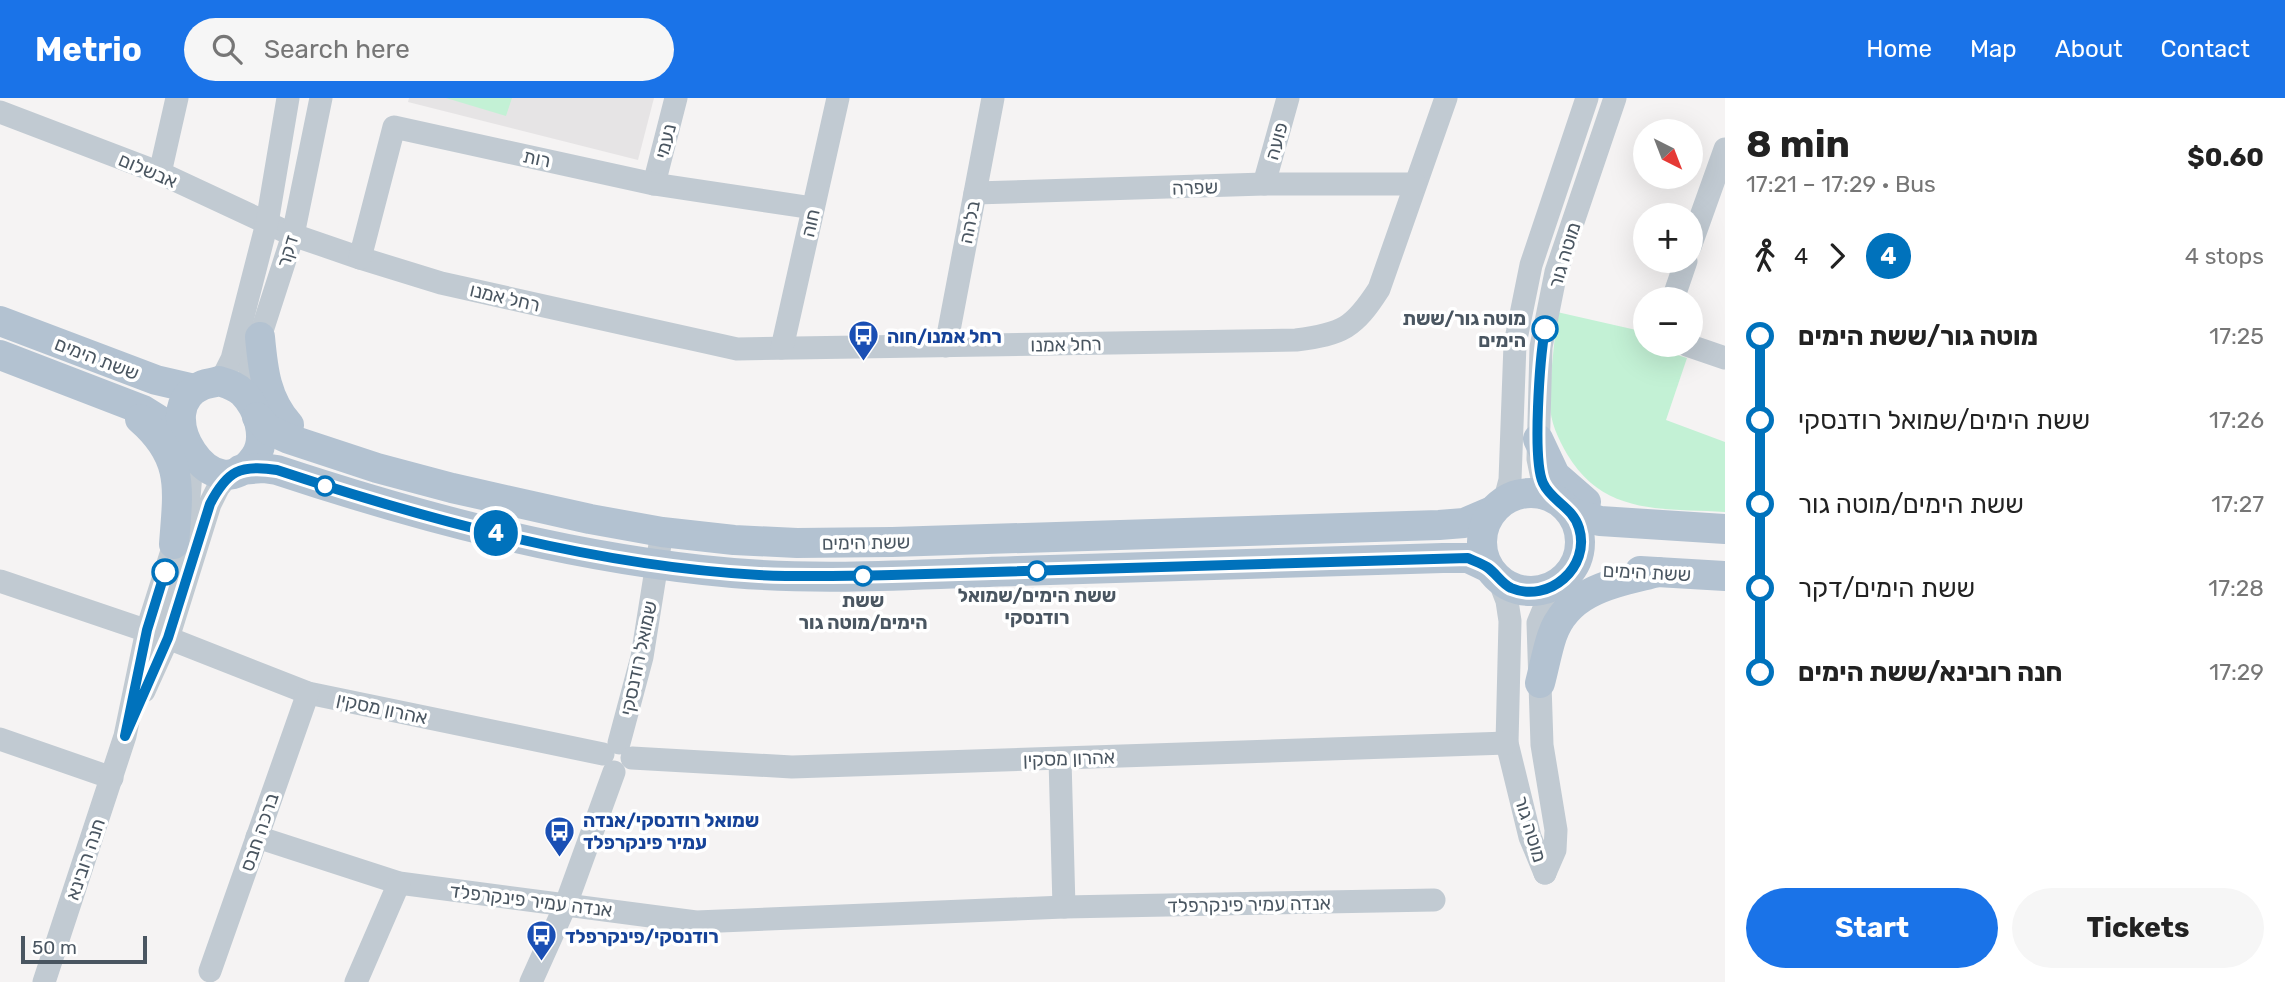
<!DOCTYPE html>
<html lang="en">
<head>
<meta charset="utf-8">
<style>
  :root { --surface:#fff; --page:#f6f6f6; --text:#222; --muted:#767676; --accent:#1a73e8 }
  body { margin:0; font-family:Rubik,"Noto Sans Hebrew",sans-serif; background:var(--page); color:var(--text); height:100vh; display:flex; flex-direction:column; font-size:26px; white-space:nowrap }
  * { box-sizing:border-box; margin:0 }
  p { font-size:23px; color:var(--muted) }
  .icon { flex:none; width:38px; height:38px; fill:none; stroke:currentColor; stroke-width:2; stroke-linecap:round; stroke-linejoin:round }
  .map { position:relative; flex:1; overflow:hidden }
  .sheet { display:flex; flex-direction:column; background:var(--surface); width:560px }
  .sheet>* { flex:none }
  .badge { padding:0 14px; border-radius:23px; font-size:24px; line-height:46px }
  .needle { width:46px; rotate:138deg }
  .buttons { position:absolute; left:1633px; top:21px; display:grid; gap:14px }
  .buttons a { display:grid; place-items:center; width:70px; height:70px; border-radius:50%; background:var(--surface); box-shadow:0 7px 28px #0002; font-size:35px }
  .scale { position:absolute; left:21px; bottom:18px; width:126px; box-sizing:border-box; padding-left:7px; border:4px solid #4a5661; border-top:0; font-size:19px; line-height:24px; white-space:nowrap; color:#4a5661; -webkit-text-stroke:5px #fff; paint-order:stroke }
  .map>.badge { position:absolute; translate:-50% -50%; box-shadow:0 0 0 4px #fff }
  .legs { display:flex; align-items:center; gap:10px; height:77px; padding:0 21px; font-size:23px }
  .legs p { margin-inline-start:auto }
  .head { display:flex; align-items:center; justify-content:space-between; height:119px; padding:0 21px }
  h1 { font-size:38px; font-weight:700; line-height:52px }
  .cta { display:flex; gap:14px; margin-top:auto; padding:14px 21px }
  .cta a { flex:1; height:80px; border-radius:42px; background:var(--accent); color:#fff; font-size:28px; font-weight:700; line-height:80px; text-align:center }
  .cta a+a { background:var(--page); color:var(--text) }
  ul { padding:0 21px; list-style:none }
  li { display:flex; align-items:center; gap:24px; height:84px; font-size:26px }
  li i { display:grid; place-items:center; width:10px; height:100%; margin:0 9px; background:currentColor }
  li i::after { content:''; width:18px; height:18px; margin:-9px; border:5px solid; border-radius:50%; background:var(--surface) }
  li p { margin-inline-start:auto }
  li:first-child i { background:linear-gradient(#0000 50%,currentColor 0) }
  li:last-child i { background:linear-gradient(currentColor 50%,#0000 0) }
  header { display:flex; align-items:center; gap:42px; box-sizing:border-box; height:98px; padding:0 35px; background:var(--accent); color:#fff }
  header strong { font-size:33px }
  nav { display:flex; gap:38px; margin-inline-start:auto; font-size:24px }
  .search { width:490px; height:63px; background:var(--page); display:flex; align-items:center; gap:18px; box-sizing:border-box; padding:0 24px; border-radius:38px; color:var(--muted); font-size:26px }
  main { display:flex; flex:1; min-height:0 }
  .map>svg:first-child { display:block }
  .education { fill:#e6e4e5 }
  .green { fill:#c3f1d5 }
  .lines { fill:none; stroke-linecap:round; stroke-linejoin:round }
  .minor { stroke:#c1cad2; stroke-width:23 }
  .major { stroke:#b3c2d1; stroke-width:30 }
  .line-1-casing { stroke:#fff; stroke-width:16 }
  .line-1 { stroke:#0072bc; stroke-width:10 }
  .stop-1-dot { fill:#fff; stroke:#0072bc; stroke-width:3.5 }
  .labels { text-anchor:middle; stroke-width:7; stroke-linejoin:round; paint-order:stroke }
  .street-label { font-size:19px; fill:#4a5661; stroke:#fff }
  .stop-label { font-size:19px; font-weight:bold; fill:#4a5661; stroke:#fff }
  .transit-label { font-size:19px; font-weight:bold; fill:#164399; stroke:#fff; text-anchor:start }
</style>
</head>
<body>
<header>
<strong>Metrio</strong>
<div class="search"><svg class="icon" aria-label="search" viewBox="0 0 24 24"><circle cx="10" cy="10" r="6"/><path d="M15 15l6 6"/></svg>Search here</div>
<nav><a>Home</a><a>Map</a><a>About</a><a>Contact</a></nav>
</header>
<main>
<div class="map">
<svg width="1725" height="884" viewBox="0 0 1725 884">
  <rect width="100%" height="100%" fill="#f5f3f3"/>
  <path class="education" d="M409,0h245l-16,62 -230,-58z"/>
  <g class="green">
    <path d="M446,0h66l-6,18z"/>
    <path d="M1557,214l88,20v13h10l3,4 29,9 -21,62 59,22v70c-63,-4 -121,4 -158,-58 -9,-16 -17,-32 -17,-51 0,-30 5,-61 7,-91z"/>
  </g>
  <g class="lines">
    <g class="minor">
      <path d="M0,14l160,61 133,62 67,23 81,25 296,66 559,-9c47,-6 58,-12 83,-51l67,-191"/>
      <path d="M160,75l17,-75"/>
      <path d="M654,86l22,-86"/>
      <path d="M1264,86l24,-86"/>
      <path d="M975,95l289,-9h151"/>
      <path d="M1690,149l35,-98"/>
      <path d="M360,160l34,-131 260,57 159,24"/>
      <path d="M1673,201l13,-38"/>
      <path d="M1687,247l38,13"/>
      <path d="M946,248l47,-248"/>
      <path d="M782,250l56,-250"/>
      <path d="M215,285l10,-10 7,-14 35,-136 21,-125"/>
      <path d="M249,303l1,-33 43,-133 28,-137"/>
      <path d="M1553,399l-10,-14 -5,-24 3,-112 15,-75 59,-174"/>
      <path d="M1505,401l5,-19 5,-136 16,-79 56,-167"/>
      <path d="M1499,482l8,21 3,20 -3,122 23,94 15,36"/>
      <path d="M0,483l168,57 140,55 295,61"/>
      <path d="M144,593l24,-53 42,-134 8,-16 11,-14"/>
      <path d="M0,641l112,39"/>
      <path d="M619,645l23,-86 20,-125"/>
      <path d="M632,660l160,9 715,-24"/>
      <path d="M1060,661l4,148"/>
      <path d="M257,739l142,46 297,39 368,-15 370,-7"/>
      <path d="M1545,775l10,-23 1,-20 -14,-85 -4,-122 15,-36"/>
      <path d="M210,873l98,-278"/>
      <path d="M44,884l81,-246 22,-106 42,-133 3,-34 -2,-16"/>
      <path d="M356,884l43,-99"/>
      <path d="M531,884l35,-78 48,-132"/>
    </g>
    <g class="major">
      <path d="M0,223l156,59 39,9"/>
      <path d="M260,239c3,33 6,62 29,88"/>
      <path d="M0,257l143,55 40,25"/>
      <path d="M219,283c9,3 17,5 24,12 15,15 25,45 12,64 -40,60 -110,-49 -52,-72 5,-2 11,-2 16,-4z"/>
      <path d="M257,319l12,13 20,9 88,29 75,20 138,31 72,13 72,8 63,3 95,-1 547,-17 25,-2 28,-12"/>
      <path d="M140,321c45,39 38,71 34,125"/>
      <path d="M1538,341l17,36 31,27"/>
      <path d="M240,372l23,-2 14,2c148,49 300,89 456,103 94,8 190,1 284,-2 142,-4 284,-9 426,-13h25l21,10"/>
      <circle cx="1531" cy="444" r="49"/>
      <path d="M1572,415l28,8 125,8"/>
      <path d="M1640,473l85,5"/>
      <path d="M1540,585c4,-15 7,-32 12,-47 16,-47 64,-53 106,-64"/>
    </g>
  </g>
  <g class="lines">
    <defs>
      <path id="line-1" d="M165,474l-18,58 -22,106 43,-98 42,-134c17,-33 30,-40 67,-34 154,51 320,96 482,105 44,2 89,1 133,0l576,-17c6,3 13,5 19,9 9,6 14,16 24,21 38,16 80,-21 68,-60 -6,-21 -28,-27 -36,-45 -11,-24 -3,-126 2,-154"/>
    </defs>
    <use href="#line-1" class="line-1-casing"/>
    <use href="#line-1" class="line-1"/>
  </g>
  <defs>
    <symbol id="bus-pin" viewBox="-11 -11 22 30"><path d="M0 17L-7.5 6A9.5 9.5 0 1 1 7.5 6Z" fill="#1a4fb4" stroke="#fff"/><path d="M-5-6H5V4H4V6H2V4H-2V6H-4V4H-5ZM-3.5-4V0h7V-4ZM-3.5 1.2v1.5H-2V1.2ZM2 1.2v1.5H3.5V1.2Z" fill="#fff"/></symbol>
  </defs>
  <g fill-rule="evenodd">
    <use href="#bus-pin" x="846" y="220" width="35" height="47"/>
    <use href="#bus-pin" x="542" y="716" width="35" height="47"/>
    <use href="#bus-pin" x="524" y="820" width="35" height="47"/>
  </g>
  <g class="stop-1-dot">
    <circle cx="1545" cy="231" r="12"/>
    <circle cx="325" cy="388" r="9"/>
    <circle cx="1037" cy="473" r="9"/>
    <circle cx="165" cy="474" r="12"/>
    <circle cx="863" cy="478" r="9"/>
  </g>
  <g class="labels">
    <g class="street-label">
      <text transform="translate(665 43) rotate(-75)" y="7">נעמי</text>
      <text transform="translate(1276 43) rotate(-74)" y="7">פועה</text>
      <text transform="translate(537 60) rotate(12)" y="7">רות</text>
      <text transform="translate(148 72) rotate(23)" y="7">אבשלום</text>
      <text transform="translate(1195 89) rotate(-2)" y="7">שפרה</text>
      <text transform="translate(969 124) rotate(-79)" y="7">בלהה</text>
      <text transform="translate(810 125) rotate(-77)" y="7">חוה</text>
      <text transform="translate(287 153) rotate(-73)" y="7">דקר</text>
      <text transform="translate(1564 157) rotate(-73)" y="7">מוטה גור</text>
      <text transform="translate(505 199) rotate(13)" y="7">רחל אמנו</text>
      <text transform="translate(1066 246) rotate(-1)" y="7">רחל אמנו</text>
      <text transform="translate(97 260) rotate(21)" y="7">ששת הימים</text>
      <text transform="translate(866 444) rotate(-1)" y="7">ששת הימים</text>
      <text transform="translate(1647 474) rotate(3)" y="7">ששת הימים</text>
      <text transform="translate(638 560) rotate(-78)" y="7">שמואל רודנסקי</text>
      <text transform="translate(382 610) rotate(12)" y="7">אהרון מסקין</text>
      <text transform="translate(1069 660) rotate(-2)" y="7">אהרון מסקין</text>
      <text transform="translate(1531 731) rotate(73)" y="7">מוטה גור</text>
      <text transform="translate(259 734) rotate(-71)" y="7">ברכה חבס</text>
      <text transform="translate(85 761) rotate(-71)" y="7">חנה רובינא</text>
      <text transform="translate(531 802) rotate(7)" y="7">אנדה עמיר פינקרפלד</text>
      <text transform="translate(1249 806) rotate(-1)" y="7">אנדה עמיר פינקרפלד</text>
    </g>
    <g class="stop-label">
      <text x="1526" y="227" text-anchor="end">מוטה גור/ששת<tspan x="1526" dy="22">הימים</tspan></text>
      <text x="1037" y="504">ששת הימים/שמואל<tspan x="1037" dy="22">רודנסקי</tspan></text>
      <text x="863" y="509">ששת<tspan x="863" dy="22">הימים/מוטה גור</tspan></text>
    </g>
    <g class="transit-label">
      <text x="887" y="245">רחל אמנו/חוה</text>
      <text x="583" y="729">שמואל רודנסקי/אנדה<tspan x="583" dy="22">עמיר פינקרפלד</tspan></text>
      <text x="565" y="845">רודנסקי/פינקרפלד</text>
    </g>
  </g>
</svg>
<div class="buttons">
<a><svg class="needle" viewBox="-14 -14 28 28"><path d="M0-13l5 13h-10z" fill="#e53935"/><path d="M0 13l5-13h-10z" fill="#767676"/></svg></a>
<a>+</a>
<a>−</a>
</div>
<div class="scale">50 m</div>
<b class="badge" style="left:496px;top:435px;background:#0072bc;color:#fff">4</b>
</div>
<section class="sheet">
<div class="head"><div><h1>8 min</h1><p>17:21 – 17:29 · Bus</p></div><b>$0.60</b></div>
<div class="legs"><svg class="icon" aria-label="walk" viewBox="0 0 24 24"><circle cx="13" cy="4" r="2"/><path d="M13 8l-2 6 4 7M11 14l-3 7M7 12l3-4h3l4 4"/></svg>4<svg class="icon" aria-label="forward" viewBox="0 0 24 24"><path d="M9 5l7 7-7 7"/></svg><b class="badge" style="background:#0072bc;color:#fff">4</b><p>4 stops</p></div>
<ul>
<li><i style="color:#0072bc"></i><b>מוטה גור/ששת הימים</b><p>17:25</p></li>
<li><i style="color:#0072bc"></i><span>ששת הימים/שמואל רודנסקי</span><p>17:26</p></li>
<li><i style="color:#0072bc"></i><span>ששת הימים/מוטה גור</span><p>17:27</p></li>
<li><i style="color:#0072bc"></i><span>ששת הימים/דקר</span><p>17:28</p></li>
<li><i style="color:#0072bc"></i><b>חנה רובינא/ששת הימים</b><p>17:29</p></li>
</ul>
<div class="cta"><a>Start</a><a>Tickets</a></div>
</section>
</main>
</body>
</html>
